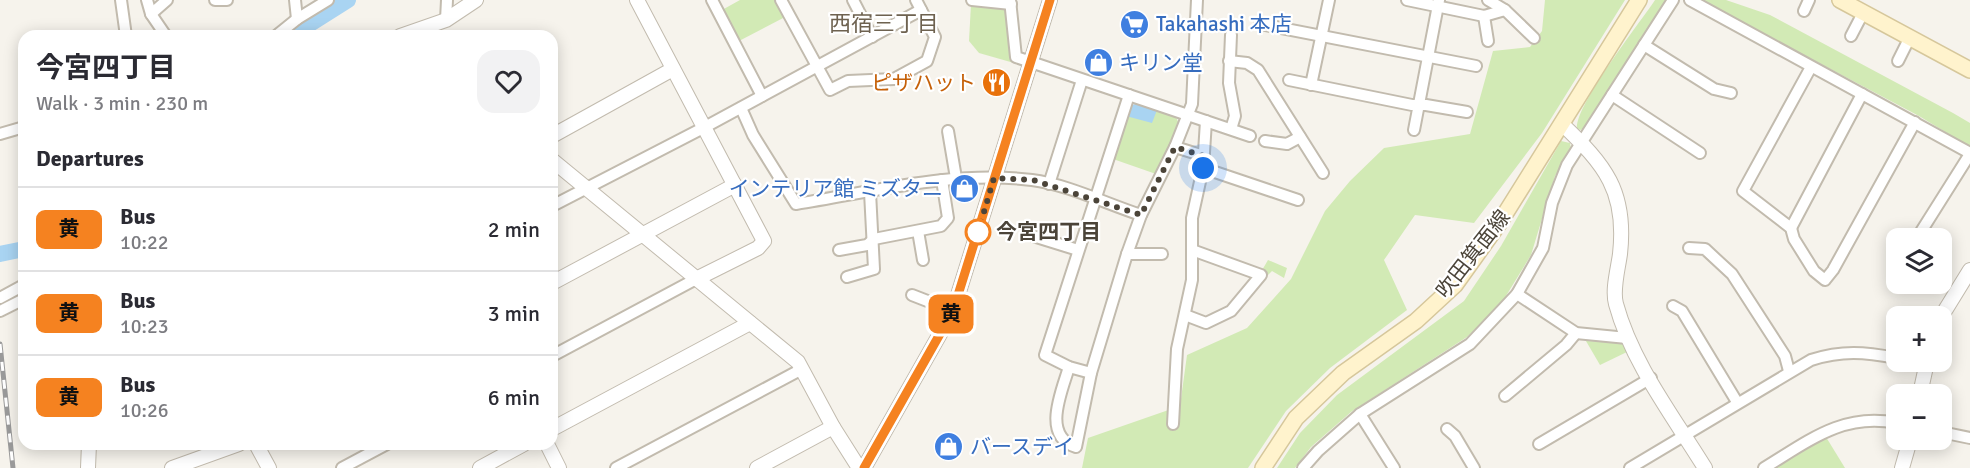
<!DOCTYPE html>
<html lang="en">
<head>
<meta charset="utf-8">
<style>
  :root { --surface:#fff; --page:#f2f2f3; --text:#2b2b33; --muted:#7c7c81; --line:#e1e1e2 }
  body { margin:0; font-family:Signika,"Noto Sans JP",sans-serif; background:var(--page); color:var(--text); height:100vh; display:flex; flex-direction:column; font-size:22px; white-space:nowrap }
  * { box-sizing:border-box; margin:0 }
  p { font-size:20px; color:var(--muted) }
  .icon { flex:none; width:33px; height:33px; fill:none; stroke:currentColor; stroke-width:2; stroke-linecap:round; stroke-linejoin:round }
  .map { position:relative; flex:1; overflow:hidden }
  .drawer { position:absolute; left:18px; top:30px; width:540px; height:420px; display:flex; flex-direction:column; background:var(--surface); border-radius:18px; box-shadow:0 3px 15px #0003 }
  .drawer>* { flex:none }
  .badge { padding:0 12px; border-radius:9px; font-size:21px; line-height:39px }
  .tools { position:absolute; left:1886px; top:228px; display:grid; gap:12px }
  .tools a { display:grid; place-items:center; width:66px; height:66px; border-radius:12px; background:var(--surface); box-shadow:0 3px 15px #0003; font-size:30px }
  .you { position:absolute; width:30px; height:30px; margin:-15px; border:4px solid #fff; border-radius:50%; background:#1a73e8; box-shadow:0 0 0 9px #1a73e833 }
  .map>.badge { position:absolute; translate:-50% -50%; box-shadow:0 0 0 3px #fff }
  h2 { padding:0 18px; font-size:22px; line-height:54px }
  .round { display:grid; place-items:center; flex:none; width:63px; height:63px; border-radius:18px; background:var(--page) }
  .summary { display:flex; align-items:center; justify-content:space-between; height:102px; padding:0 18px }
  h1 { font-size:28px; font-weight:700; line-height:45px }
  ul { padding:0; list-style:none }
  li { display:flex; align-items:center; gap:18px; height:84px; padding:0 18px; border-top:2px solid var(--line) }
  li div { flex:1 }
  li b { display:block; font-size:22px }
  li em { font-style:normal }
  li .badge { min-width:66px; font-weight:700; text-align:center }
  .map>svg:first-child { display:block }
  .green { fill:#d2eab5 }
  .water { fill:#a9d4f2 }
  .lines { fill:none; stroke-linecap:round; stroke-linejoin:round }
  .river { stroke:#a9d4f2; stroke-width:16 }
  .minor-casing { stroke:#c2bbae; stroke-width:14 }
  .tertiary-casing { stroke:#c2bbae; stroke-width:16 }
  .secondary-casing { stroke:#d6c79b; stroke-width:18 }
  .minor { stroke:#fff; stroke-width:10 }
  .tertiary { stroke:#fff; stroke-width:14 }
  .secondary { stroke:#fff3cd; stroke-width:15 }
  .rail-casing { stroke:#9a9a9a; stroke-width:5 }
  .rail { stroke:#fff; stroke-width:3; stroke-dasharray:9; stroke-linecap:butt }
  .line-casing { stroke:#fff; stroke-width:14 }
  .line { stroke:#f58220; stroke-width:9 }
  .walk { stroke:#4b4439; stroke-width:6; stroke-dasharray:0 10.8 }
  .stop-dot { fill:#fff; stroke:#f58220; stroke-width:3 }
  .labels { text-anchor:middle; stroke-width:4.5; stroke-linejoin:round; paint-order:stroke }
  .shop-label { font-size:21px; fill:#366cbe; stroke:#fff; text-anchor:start }
  .food-label { font-size:21px; fill:#c56008; stroke:#fff; text-anchor:end }
  .stop-label { font-size:21px; font-weight:bold; fill:#4b4439; stroke:#fff; text-anchor:start }
  .street-label { font-size:21px; fill:#4b4439; stroke:#fff }
  .neighbourhood-label { font-size:22px; fill:#6e6250; stroke:#fff }
</style>
</head>
<body>
<div class="map">
<svg width="1970" height="468" viewBox="0 0 1970 468">
  <rect width="100%" height="100%" fill="#f6f3ec"/>
  <g class="green">
    <path d="M740,0h36l9,17 -46,24 -17,-31z"/>
    <path d="M1545,0h80l-83,133 -68,90 -59,-8 -31,45 23,50 -77,58 -44,43 -38,57h-166l6,-30 92,-32 7,-51 60,-27 44,-49 34,-68 25,-30 34,-33 86,-14 23,-83 37,-4 12,-16z"/>
    <path d="M1655,0h14l-40,57 -43,71 -6,2 -3,-2c-1,-24 62,-104 78,-128z"/>
    <path d="M1700,0h26l44,15 183,98 17,10v24l-51,-31z"/>
    <path d="M971,4l37,5 6,54 -35,-10 -10,-12z"/>
    <path d="M1157,110l19,7 3,7 -23,50 -43,-15 13,-43z"/>
    <path d="M1561,141l9,2 1,6 -16,27 -24,79 -30,49 -34,33 -116,75 -40,35 -16,21h-18l23,-35 37,-38 127,-94 37,-55z"/>
    <path d="M1268,260l19,8 -3,10 -12,-7 -4,4 -7,-3z"/>
    <path d="M1586,341l34,1 9,9 -29,14z"/>
    <path d="M1826,437l19,31h-72z"/>
  </g>
  <path class="water" d="M1137,103l20,7 -5,13 -26,-7 3,-9z"/>
  <g class="lines">
    <g class="river">
      <path d="M291,36l57,-36"/>
      <path d="M0,254l24,-5"/>
    </g>
    <defs>
      <g id="minor">
        <path d="M121,0l5,36"/>
        <path d="M147,0l4,14 15,22"/>
        <path d="M215,0h12"/>
        <path d="M295,0l2,19"/>
        <path d="M712,0l50,96"/>
        <path d="M781,0l49,90 18,-9 46,-2 33,-18 8,-24 -19,-37"/>
        <path d="M853,0l19,37"/>
        <path d="M972,0l39,4"/>
        <path d="M1010,0l6,57 234,79"/>
        <path d="M1407,0l77,16 21,-6"/>
        <path d="M1488,0l17,10 29,28"/>
        <path d="M1690,0l280,153"/>
        <path d="M1804,11l5,-11"/>
        <path d="M151,14l16,-14"/>
        <path d="M1484,16l4,25"/>
        <path d="M446,20l1,-20"/>
        <path d="M1260,24l216,42"/>
        <path d="M276,36l21,-17 31,-19"/>
        <path d="M1851,36l12,-23"/>
        <path d="M1644,45l70,44 17,4"/>
        <path d="M1229,61l18,2 11,7 65,103"/>
        <path d="M1898,61l12,-24"/>
        <path d="M1811,67l-68,124 48,37 3,11 20,32 11,9 8,-10 82,-148"/>
        <path d="M1289,80l123,25h14l41,7"/>
        <path d="M1311,85l18,-85"/>
        <path d="M1612,95l88,58"/>
        <path d="M741,108l12,27 43,69c77,-12 157,-34 236,-24 34,4 75,24 109,35"/>
        <path d="M1231,129l4,-13 -6,-33 2,-48"/>
        <path d="M1414,130l25,-130"/>
        <path d="M948,131l8,47"/>
        <path d="M0,134l24,-7"/>
        <path d="M1265,141l22,3 13,-7"/>
        <path d="M1175,147l29,9"/>
        <path d="M1203,168l95,32"/>
        <path d="M1049,184l33,-104"/>
        <path d="M552,206l153,-79 216,-117"/>
        <path d="M1791,228l71,-134"/>
        <path d="M918,231l5,29"/>
        <path d="M1033,236l45,14"/>
        <path d="M1917,238l53,-84"/>
        <path d="M1689,248l16,1 27,25 53,82 4,15"/>
        <path d="M839,250l28,-5 7,-6 67,-13 7,-8 -6,-38"/>
        <path d="M1127,254h35"/>
        <path d="M847,277l27,-8 -4,-77"/>
        <path d="M1896,284v-11"/>
        <path d="M1517,294l59,39 51,5"/>
        <path d="M912,295l41,16"/>
        <path d="M0,298l24,-13"/>
        <path d="M1673,306l9,5 55,91"/>
        <path d="M0,311l24,-12"/>
        <path d="M1185,315l21,8 25,-12 30,-36 -69,-25"/>
        <path d="M552,356l144,-77"/>
        <path d="M1069,367c-7,24 -28,69 7,80l15,-74 36,-119 14,-39 34,-68 17,-43 5,-104"/>
        <path d="M1091,373l-22,-6 -24,-12 84,-260"/>
        <path d="M1505,396l61,-51 10,-12"/>
        <path d="M1360,414l34,54"/>
        <path d="M1173,424l4,-75 15,-69v-62l11,-50 3,-47"/>
        <path d="M1447,429l8,7 19,32"/>
        <path d="M1941,432l29,6"/>
        <path d="M1539,444l112,-66"/>
        <path d="M342,468l45,-24"/>
        <path d="M616,468l186,-99"/>
        <path d="M1303,468l15,-17 42,-37 110,-70 47,-50 26,-46 9,-45 15,-38 106,-165"/>
        <path d="M1630,468l181,-108c31,-10 54,-8 85,-2"/>
        <path d="M1764,468c43,-26 79,-56 132,-45"/>
      </g>
      <g id="tertiary">
        <path d="M637,0l127,241 -6,7 -62,31"/>
        <path d="M400,36l46,-16 30,-20"/>
        <path d="M1562,124c43,41 65,67 58,130 -2,15 -8,36 -4,50 16,59 57,112 89,164"/>
        <path d="M552,136l121,-67"/>
        <path d="M552,160l246,202 35,65 26,41"/>
        <path d="M552,283l183,-98"/>
        <path d="M1941,317l29,-47"/>
        <path d="M1920,394l7,-32"/>
        <path d="M552,429l198,-106"/>
        <path d="M256,444l13,24"/>
        <path d="M547,444l12,24"/>
        <path d="M88,468l1,-24"/>
        <path d="M172,468l67,-24"/>
        <path d="M480,468l44,-24"/>
        <path d="M757,468l76,-41"/>
        <path d="M864,468l89,-157 97,-311"/>
        <path d="M1902,468l8,-28"/>
      </g>
      <g id="secondary">
        <path d="M1840,0l130,70"/>
        <path d="M1263,468l33,-50 47,-45 73,-52 39,-36 45,-63 139,-222"/>
      </g>
    </defs>
    <use href="#minor" class="minor-casing"/>
    <use href="#tertiary" class="tertiary-casing"/>
    <use href="#secondary" class="secondary-casing"/>
    <use href="#minor" class="minor"/>
    <use href="#tertiary" class="tertiary"/>
    <use href="#secondary" class="secondary"/>
    <defs>
      <path id="rail" d="M0,344l13,124"/>
    </defs>
    <use href="#rail" class="rail-casing"/>
    <use href="#rail" class="rail"/>
  </g>
  <g class="lines">
    <defs>
      <path id="line" d="M864,468l89,-157 97,-311"/>
    </defs>
    <use href="#line" class="line-casing"/>
    <use href="#line" class="line"/>
    <path class="walk" d="M978,232l16,-54 39,2 108,35 34,-68 29,9 -1,12"/>
  </g>
  <defs>
    <symbol id="supermarket-disc" viewBox="-11 -11 22 22"><circle r="9.5" fill="#3f7fe0" stroke="#fff"/><path d="M-6-5.5h2.5l.6 2H6L4.5 2H-2.5L-4.4-4H-6ZM-1.5 3.2a1.3 1.3 0 1 0 .1 0ZM3 3.2a1.3 1.3 0 1 0 .1 0Z" fill="#fff"/></symbol>
    <symbol id="shop-disc" viewBox="-11 -11 22 22"><circle r="9.5" fill="#3f7fe0" stroke="#fff"/><path d="M-5-2.5h2.3a2.7 3.5 0 0 1 5.4 0H5L5.5 6h-11ZM-1.5-2.5h3a1.5 2.3 0 0 0-3 0Z" fill="#fff"/></symbol>
    <symbol id="restaurant-disc" viewBox="-11 -11 22 22"><circle r="9.5" fill="#e8710a" stroke="#fff"/><path d="M-5-6h1v4h1v-4h1v4h1v-4h1v5L-1.5 .5V6h-2V.5L-5-1ZM5-6V6H3V1.5H1.5Q1.5-4 5-6Z" fill="#fff"/></symbol>
  </defs>
  <g fill-rule="evenodd">
    <use href="#supermarket-disc" x="1118" y="8" width="33" height="33"/>
    <use href="#shop-disc" x="1082" y="46" width="33" height="33"/>
    <use href="#restaurant-disc" x="980" y="66" width="33" height="33"/>
    <use href="#shop-disc" x="948" y="172" width="33" height="33"/>
    <use href="#shop-disc" x="932" y="430" width="33" height="33"/>
  </g>
  <circle class="stop-dot" cx="978" cy="232" r="12"/>
  <g class="labels">
    <g class="shop-label">
      <text x="1156" y="31">Takahashi 本店</text>
      <text x="1119" y="70">キリン堂</text>
      <text x="943" y="196" text-anchor="end">インテリア館 ミズタニ</text>
      <text x="970" y="454">バースデイ</text>
    </g>
    <g class="food-label">
      <text x="976" y="90">ピザハット</text>
    </g>
    <g class="stop-label">
      <text x="996" y="239">今宮四丁目</text>
    </g>
    <g class="street-label">
      <text transform="translate(1473 254) rotate(-52)" y="7">吹田箕面線</text>
    </g>
    <g class="neighbourhood-label">
      <text x="884" y="31">西宿三丁目</text>
    </g>
  </g>
</svg>
<div class="tools">
<a><svg class="icon" aria-label="layers" viewBox="0 0 24 24"><path d="M12 4l9 5-9 5-9-5zM3 14l9 5 9-5"/></svg></a>
<a>+</a>
<a>−</a>
</div>
<div class="you" style="left:1203px;top:168px"></div>
<b class="badge" style="left:951px;top:314px;background:#f58220;color:#111">黄</b>
<section class="drawer">
<div class="summary"><div><h1>今宮四丁目</h1><p>Walk · 3 min · 230 m</p></div><a class="round"><svg class="icon" aria-label="heart" viewBox="0 0 24 24"><path d="M12 20l-8-8c-3-5 5-10 8-4 3-6 11-1 8 4z"/></svg></a></div>
<h2>Departures</h2>
<ul>
<li><span class="badge" style="background:#f58220;color:#111">黄</span><div><b>Bus</b><p>10:22</p></div><em>2 min</em></li>
<li><span class="badge" style="background:#f58220;color:#111">黄</span><div><b>Bus</b><p>10:23</p></div><em>3 min</em></li>
<li><span class="badge" style="background:#f58220;color:#111">黄</span><div><b>Bus</b><p>10:26</p></div><em>6 min</em></li>
</ul>
</section>
</div>
</body>
</html>
